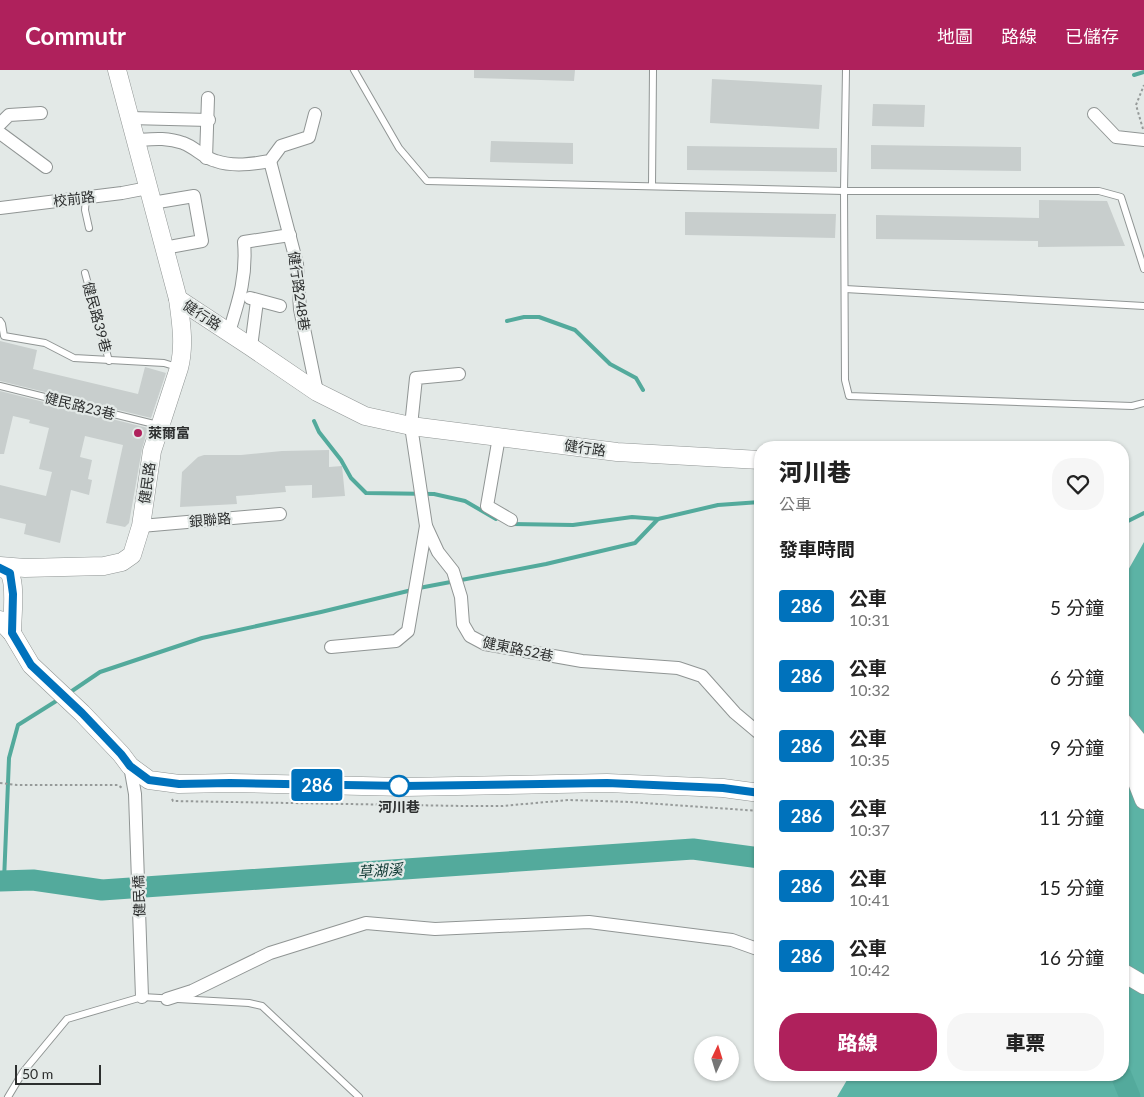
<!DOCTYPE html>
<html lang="zh-TW">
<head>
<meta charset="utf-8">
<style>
  :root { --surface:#fff; --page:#f6f6f6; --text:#222; --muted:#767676; --accent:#af215c }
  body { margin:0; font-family:Lato,"Noto Sans TC",sans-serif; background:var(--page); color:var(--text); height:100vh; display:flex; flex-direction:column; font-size:19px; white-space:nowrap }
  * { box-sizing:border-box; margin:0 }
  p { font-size:16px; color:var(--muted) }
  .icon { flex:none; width:28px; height:28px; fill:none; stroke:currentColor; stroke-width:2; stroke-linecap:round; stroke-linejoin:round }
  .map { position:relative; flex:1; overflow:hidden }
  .side { position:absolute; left:754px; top:371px; width:375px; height:640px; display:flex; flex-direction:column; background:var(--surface); border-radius:20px; box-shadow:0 1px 4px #0004 }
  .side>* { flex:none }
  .badge { padding:0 10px; border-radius:4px; font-size:18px; line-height:32px }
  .needle { width:32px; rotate:4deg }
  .fabs { position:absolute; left:694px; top:966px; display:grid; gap:10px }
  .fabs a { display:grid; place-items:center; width:45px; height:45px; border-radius:50%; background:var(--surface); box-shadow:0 1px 4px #0004; font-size:25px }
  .scale { position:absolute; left:15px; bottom:12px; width:86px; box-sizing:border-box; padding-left:5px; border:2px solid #2d2f2f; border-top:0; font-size:14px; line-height:18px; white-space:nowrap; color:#2d2f2f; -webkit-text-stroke:4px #e3e9e7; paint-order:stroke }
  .map>.badge { position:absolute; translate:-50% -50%; box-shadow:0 0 0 2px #fff }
  h2 { padding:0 25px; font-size:19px; line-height:45px }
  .round { display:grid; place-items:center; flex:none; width:52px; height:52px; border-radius:20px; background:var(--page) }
  .summary { display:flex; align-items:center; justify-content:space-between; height:85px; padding:0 25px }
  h1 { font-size:24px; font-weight:800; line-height:38px }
  .action { display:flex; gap:10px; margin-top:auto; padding:10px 25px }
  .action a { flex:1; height:58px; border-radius:20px; background:var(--accent); color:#fff; font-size:20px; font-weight:800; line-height:58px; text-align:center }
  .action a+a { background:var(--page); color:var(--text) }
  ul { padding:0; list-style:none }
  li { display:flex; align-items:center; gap:15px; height:70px; padding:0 25px }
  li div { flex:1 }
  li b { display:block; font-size:19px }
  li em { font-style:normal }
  li .badge { min-width:55px; font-weight:700; text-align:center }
  header { display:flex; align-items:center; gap:30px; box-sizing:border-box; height:70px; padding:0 25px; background:var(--accent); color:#fff }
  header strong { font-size:24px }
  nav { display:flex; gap:28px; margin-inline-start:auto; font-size:18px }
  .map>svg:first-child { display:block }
  .forest { fill:#5cb3a5 }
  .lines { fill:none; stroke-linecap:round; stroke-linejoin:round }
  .stream { stroke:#53aa9c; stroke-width:4 }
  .river { stroke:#53aa9c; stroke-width:21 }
  .building { fill:#c8cecd }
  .lane-casing { stroke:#909594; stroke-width:8 }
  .street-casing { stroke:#909594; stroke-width:14 }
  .secondary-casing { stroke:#909594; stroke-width:19 }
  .path { stroke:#969a99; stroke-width:2; stroke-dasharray:2.5 2.5; stroke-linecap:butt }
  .lane { stroke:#fff; stroke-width:6 }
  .street { stroke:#fff; stroke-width:12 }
  .secondary { stroke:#fff; stroke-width:18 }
  .line-casing { stroke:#fff; stroke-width:11 }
  .line { stroke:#0072bc; stroke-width:8 }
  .poi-dot { fill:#af215c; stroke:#e3e9e7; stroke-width:2 }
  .stop-dot { fill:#fff; stroke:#0072bc; stroke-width:2.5 }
  .labels { text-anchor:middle; stroke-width:4.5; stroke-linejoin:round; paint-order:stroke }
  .street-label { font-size:14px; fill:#2d2f2f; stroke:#e3e9e7 }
  .poi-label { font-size:14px; font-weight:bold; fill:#2d2f2f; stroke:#e3e9e7; text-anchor:start }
  .stop-label { font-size:14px; font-weight:bold; fill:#2d2f2f; stroke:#e3e9e7 }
  .water-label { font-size:15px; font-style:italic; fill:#0c3630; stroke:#e3e9e7 }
</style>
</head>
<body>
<header>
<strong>Commutr</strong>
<nav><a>地圖</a><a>路線</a><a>已儲存</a></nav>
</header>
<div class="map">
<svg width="1144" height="1027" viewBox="0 0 1144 1027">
  <rect width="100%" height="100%" fill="#e3e9e7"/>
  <path class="forest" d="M1144,472v555h-307l13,-22h272v-494z"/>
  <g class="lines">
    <g class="stream">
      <path d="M1134,5l10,-3"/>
      <path d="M507,251l17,-4h15l36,13 35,34 26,14 7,12"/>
      <path d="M314,351l5,11 22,28 10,18 15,15 68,1 31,7 31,18"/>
      <path d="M512,454l61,1 59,-8 26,2"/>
      <path d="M1122,454l22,-11"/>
      <path d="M419,518l127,-24 89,-21 23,-24 60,-14 42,-3"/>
      <path d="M69,623l31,-21 102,-34 119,-26 91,-22"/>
      <path d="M4,811l5,-123 9,-33 43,-27"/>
    </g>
    <g class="river">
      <path d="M0,811l33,-1 69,10 591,-41 67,9"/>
      <path d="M1121,1005l9,22"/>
    </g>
  </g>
  <g class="building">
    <path d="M474,0h101l-1,11 -100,-3z"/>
    <path d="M712,9l110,6 -3,44 -109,-6z"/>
    <path d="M873,34l52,1 -1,22 -52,-1z"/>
    <path d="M491,71l82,2v21l-83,-2z"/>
    <path d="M871,75l150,2v24l-150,-2z"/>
    <path d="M687,76l150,2v24l-150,-2z"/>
    <path d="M1039,130l68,1 18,45 -87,1v-6l-162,-2v-24l163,3z"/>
    <path d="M685,142l151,2 -1,24 -150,-3z"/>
    <path d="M0,271l37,9 -4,19 105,25 7,-27 21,6 -15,45 -151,-37z"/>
    <path d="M0,321l148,37 -6,21 -13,74 -4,4 -19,-4 17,-78 -38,-9 -5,21 12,3 -4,19 4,1 -3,15 -18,-5 -11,53 -36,-9 2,-10 -26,-6v-33l46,11 6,-24 -13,-3 10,-41 -20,-5 1,-3 -17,-4 -9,38h-4z"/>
    <path d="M329,380v17l13,-1 3,30 -33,2v-13l-27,1 1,6 -50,4 1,8 -57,3 2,-35 16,-15 6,-2h37l41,-4z"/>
  </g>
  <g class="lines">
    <defs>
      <g id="lane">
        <path d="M354,0l45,78 28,33 417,10h255l22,6 23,72"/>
        <path d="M846,0l-2,121 1,189 4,16 283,10 12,-3"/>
        <path d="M652,116l1,-116"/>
        <path d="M86,128l-1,12 4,18"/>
        <path d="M85,203l24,88"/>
        <path d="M845,219l299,17"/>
        <path d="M0,251l2,3 2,12 41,7 29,15 90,5 13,4"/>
        <path d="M0,316l158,39"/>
        <path d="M8,1027l15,-25 44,-53 75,-22 107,6 13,3 97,91"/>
      </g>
      <g id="street">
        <path d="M1094,44l22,23 28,3"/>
        <path d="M130,48l79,2"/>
        <path d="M0,54l9,-9 32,-2"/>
        <path d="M0,63l46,34"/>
        <path d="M136,70c16,-1 31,-3 47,3 12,4 20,15 33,18 17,6 37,3 54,0l11,-15 28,-9 6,-23"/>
        <path d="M206,88l2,-60"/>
        <path d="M270,91l27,103 3,45 17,83"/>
        <path d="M152,133l42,-7 8,45 -38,7"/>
        <path d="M0,138l122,-15 26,-5"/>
        <path d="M250,228l30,8"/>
        <path d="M229,262c10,-32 18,-56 15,-90l46,-7"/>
        <path d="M251,277l6,-46"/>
        <path d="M459,304l-43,4 -5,48 15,100 12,26 15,19 8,26 2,27 7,12 15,8 97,17 96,7 24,8 33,37 25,21"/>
        <path d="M499,367l-12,69 24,14"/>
        <path d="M141,456l139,-12"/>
        <path d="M331,577l65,-6 12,-10 18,-105"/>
        <path d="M130,696l5,28 7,203"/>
        <path d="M167,929l25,-8 78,-38 96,-30 69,6 154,-7 143,18 28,10"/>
      </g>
      <g id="secondary">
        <path d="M178,229l73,48 66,45 48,24 46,10 206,26 143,8"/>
        <path d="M0,496l25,2 79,-2 18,-4 10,-7 9,-29 11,-75 27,-83c6,-23 2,-46 -1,-69l-61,-229"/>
        <path d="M0,498c4,1 8,2 10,6 6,12 2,45 2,59"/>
        <path d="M0,550l12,13 19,32 51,48 39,41 9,12 19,14 30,4 51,-1 175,4 202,-4 116,5 37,5"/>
        <path d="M1122,651l16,20 -1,26 -2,10 9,23"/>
        <path d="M1122,902l22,13"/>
      </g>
    </defs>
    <use href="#lane" class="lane-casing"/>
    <use href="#street" class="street-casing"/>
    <use href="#secondary" class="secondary-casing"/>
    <g class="path">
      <path d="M1143,59l-7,-24 8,-20"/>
      <path d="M0,713l17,2h101l4,3"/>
      <path d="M172,729l1,2 290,5h39l67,-6 61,2 130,9"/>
    </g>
    <use href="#lane" class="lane"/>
    <use href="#street" class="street"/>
    <use href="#secondary" class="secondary"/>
  </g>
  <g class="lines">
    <defs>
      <path id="line" d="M0,498l10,5 3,21 -1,39 19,32 51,48 39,41 9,12 19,14 30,4 51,-1 175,3 202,-3 116,5 37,5"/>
    </defs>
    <use href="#line" class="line-casing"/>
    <use href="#line" class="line"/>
  </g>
  <circle class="poi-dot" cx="138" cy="363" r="5"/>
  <circle class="stop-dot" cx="399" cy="716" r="10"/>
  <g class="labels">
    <g class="street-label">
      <text transform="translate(74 129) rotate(-7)" y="5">校前路</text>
      <text transform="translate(299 221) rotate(82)" y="5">健行路248巷</text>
      <text transform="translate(202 245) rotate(33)" y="5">健行路</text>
      <text transform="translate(97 247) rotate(75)" y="5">健民路39巷</text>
      <text transform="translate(80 336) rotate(14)" y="5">健民路23巷</text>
      <text transform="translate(585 378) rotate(8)" y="5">健行路</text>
      <text transform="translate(147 413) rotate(-82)" y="5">健民路</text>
      <text transform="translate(210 450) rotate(-5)" y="5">銀聯路</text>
      <text transform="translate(518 579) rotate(12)" y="5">健東路52巷</text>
      <text transform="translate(139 826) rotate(-92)" y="5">健民橋</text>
    </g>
    <g class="poi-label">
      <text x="148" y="368">萊爾富</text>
    </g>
    <g class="stop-label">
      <text x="399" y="742">河川巷</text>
    </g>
    <g class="water-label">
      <text transform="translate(380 801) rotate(-4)" y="5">草湖溪</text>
    </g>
  </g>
</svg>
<div class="fabs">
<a><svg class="needle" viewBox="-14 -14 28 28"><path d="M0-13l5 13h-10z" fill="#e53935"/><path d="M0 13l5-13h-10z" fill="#767676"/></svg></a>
</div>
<div class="scale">50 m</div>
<b class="badge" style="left:317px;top:715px;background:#0072bc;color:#fff">286</b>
<section class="side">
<div class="summary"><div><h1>河川巷</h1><p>公車</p></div><a class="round"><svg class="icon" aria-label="heart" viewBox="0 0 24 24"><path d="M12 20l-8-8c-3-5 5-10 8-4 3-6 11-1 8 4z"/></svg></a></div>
<h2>發車時間</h2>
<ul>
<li><span class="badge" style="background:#0072bc;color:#fff">286</span><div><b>公車</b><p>10:31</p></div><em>5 分鐘</em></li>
<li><span class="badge" style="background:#0072bc;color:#fff">286</span><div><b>公車</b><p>10:32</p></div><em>6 分鐘</em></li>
<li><span class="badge" style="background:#0072bc;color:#fff">286</span><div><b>公車</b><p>10:35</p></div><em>9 分鐘</em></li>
<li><span class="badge" style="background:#0072bc;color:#fff">286</span><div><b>公車</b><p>10:37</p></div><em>11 分鐘</em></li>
<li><span class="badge" style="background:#0072bc;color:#fff">286</span><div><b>公車</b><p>10:41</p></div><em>15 分鐘</em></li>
<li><span class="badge" style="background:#0072bc;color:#fff">286</span><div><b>公車</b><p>10:42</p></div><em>16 分鐘</em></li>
</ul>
<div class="action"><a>路線</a><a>車票</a></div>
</section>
</div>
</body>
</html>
